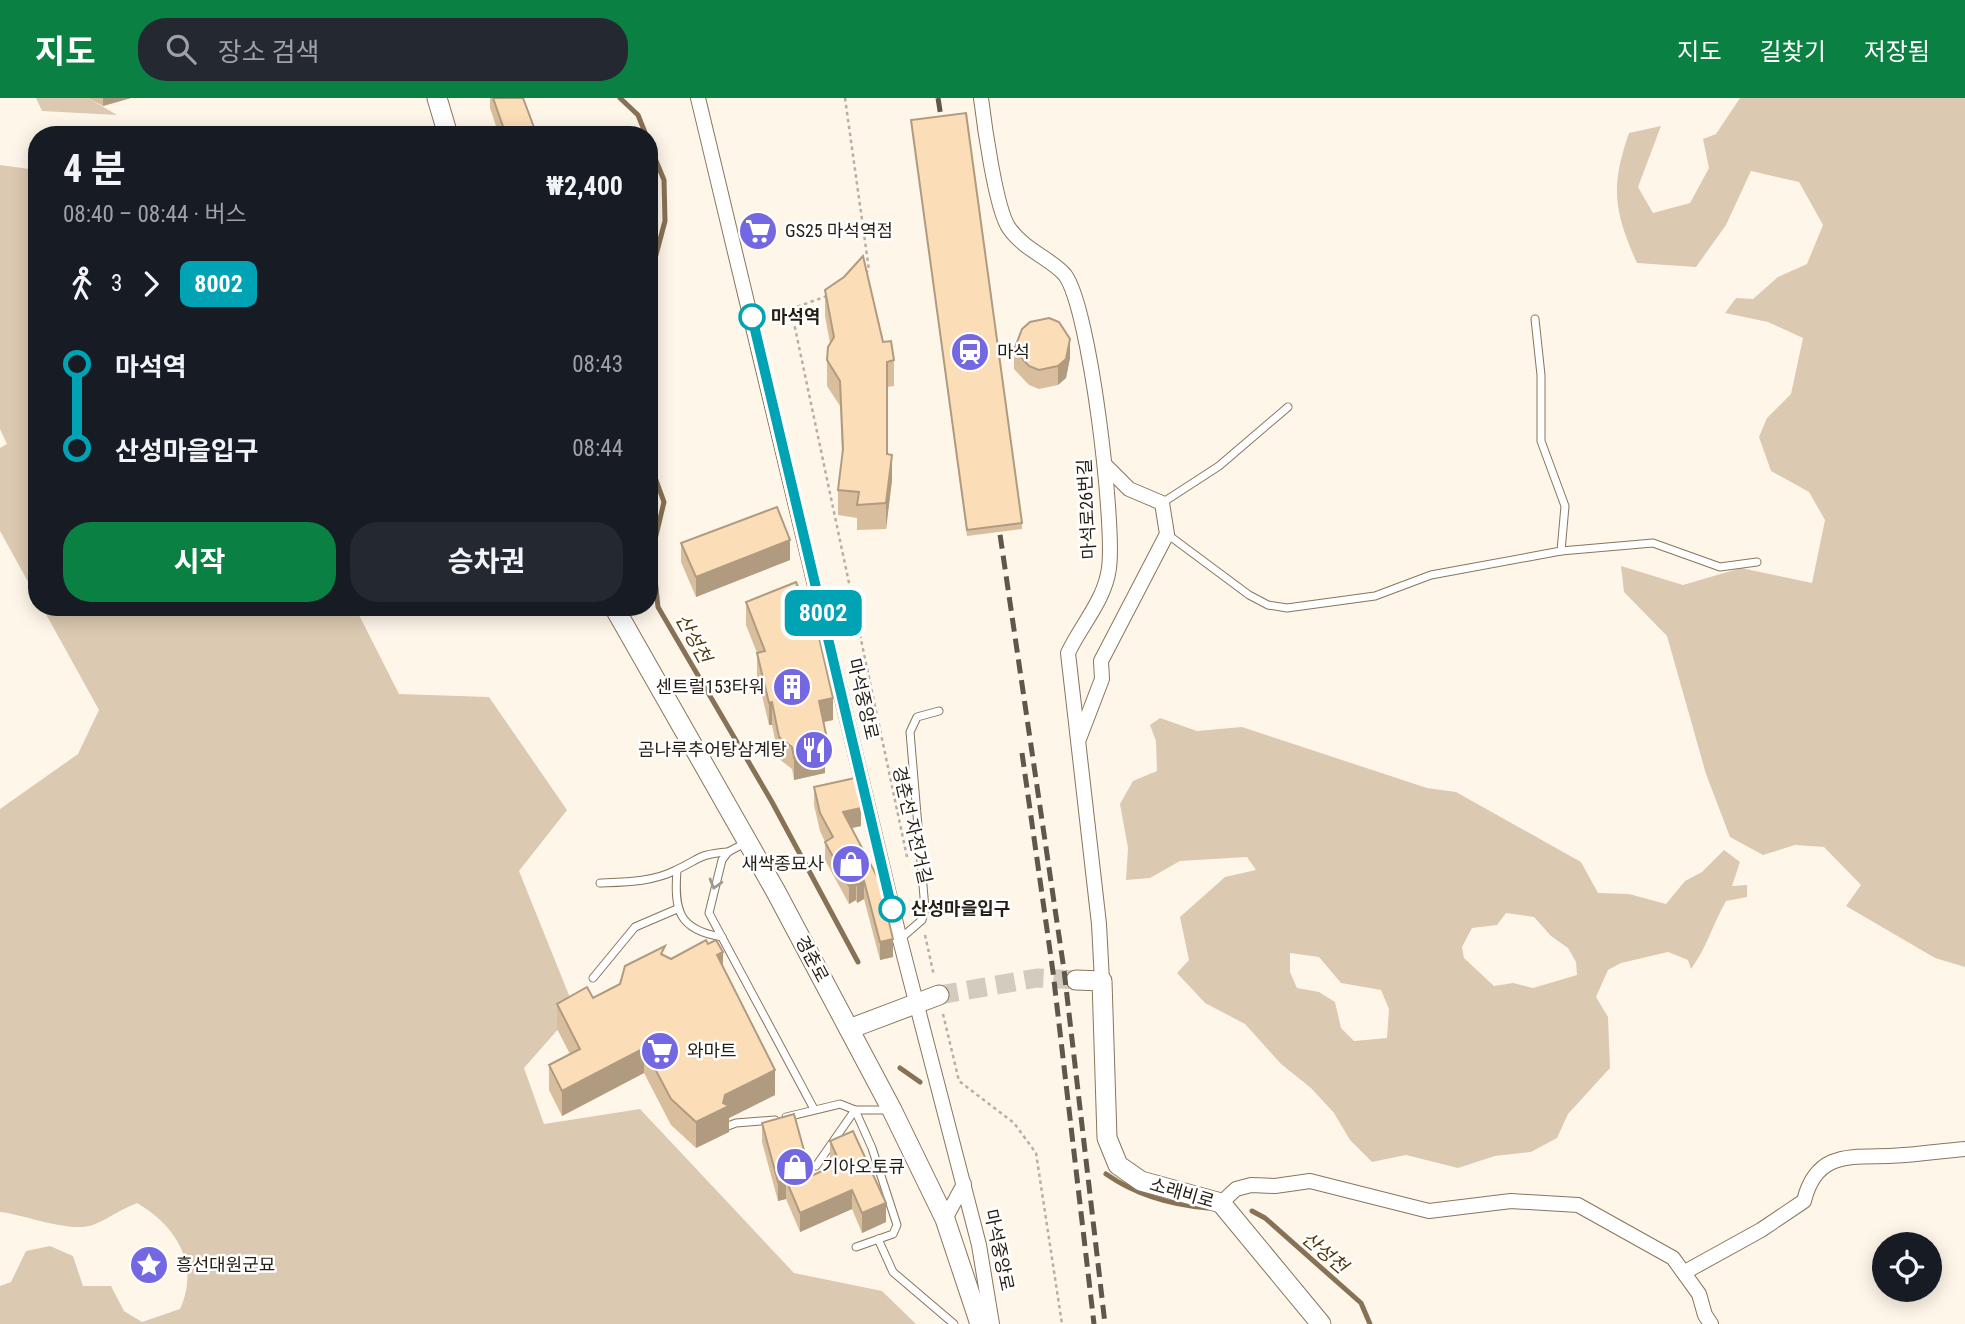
<!DOCTYPE html>
<html lang="ko">
<head>
<meta charset="utf-8">
<style>
  :root { --surface:#171b24; --page:#242831; --text:#f1f3f6; --muted:#9ea1a6; --accent:#0b8043 }
  body { margin:0; font-family:"Roboto Condensed","Noto Sans KR",sans-serif; background:var(--page); color:var(--text); height:100vh; display:flex; flex-direction:column; font-size:26px; white-space:nowrap }
  * { box-sizing:border-box; margin:0 }
  p { font-size:23px; color:var(--muted) }
  .icon { flex:none; width:38px; height:38px; fill:none; stroke:currentColor; stroke-width:2; stroke-linecap:round; stroke-linejoin:round }
  .map { position:relative; flex:1; overflow:hidden }
  .sheet { position:absolute; left:28px; top:28px; width:630px; height:490px; display:flex; flex-direction:column; background:var(--surface); border-radius:28px; box-shadow:0 4px 18px #0003 }
  .sheet>* { flex:none }
  .badge { padding:0 14px; border-radius:10px; font-size:24px; line-height:46px }
  .tools { position:absolute; left:1872px; top:1134px; display:grid; gap:14px }
  .tools a { display:grid; place-items:center; width:70px; height:70px; border-radius:50%; background:var(--surface); box-shadow:0 4px 18px #0003; font-size:35px }
  .map>.badge { position:absolute; translate:-50% -50%; box-shadow:0 0 0 4px #fff }
  .legs { display:flex; align-items:center; gap:10px; height:77px; padding:0 35px; font-size:23px }
  .legs p { margin-inline-start:auto }
  .headline { display:flex; align-items:center; justify-content:space-between; height:119px; padding:0 35px }
  h1 { font-size:38px; font-weight:700; line-height:52px }
  .button { display:flex; gap:14px; margin-top:auto; padding:14px 35px }
  .button a { flex:1; height:80px; border-radius:28px; background:var(--accent); color:#fff; font-size:28px; font-weight:700; line-height:80px; text-align:center }
  .button a+a { background:var(--page); color:var(--text) }
  ul { padding:0 35px; list-style:none }
  li { display:flex; align-items:center; gap:24px; height:84px; font-size:26px }
  li i { display:grid; place-items:center; width:10px; height:100%; margin:0 9px; background:currentColor }
  li i::after { content:''; width:18px; height:18px; margin:-9px; border:5px solid; border-radius:50%; background:var(--surface) }
  li p { margin-inline-start:auto }
  li:first-child i { background:linear-gradient(#0000 50%,currentColor 0) }
  li:last-child i { background:linear-gradient(currentColor 50%,#0000 0) }
  header { display:flex; align-items:center; gap:42px; box-sizing:border-box; height:98px; padding:0 35px; background:var(--accent); color:#fff }
  header strong { font-size:33px }
  nav { display:flex; gap:38px; margin-inline-start:auto; font-size:24px }
  .search { width:490px; height:63px; background:var(--page); display:flex; align-items:center; gap:18px; box-sizing:border-box; padding:0 24px; border-radius:28px; color:var(--muted); font-size:26px }
  .map>svg:first-child { display:block }
  .green { fill:#dcc9b1; fill-rule:evenodd }
  .lines { fill:none; stroke-linecap:round; stroke-linejoin:round }
  .stream { stroke:#887256; stroke-width:5 }
  .secondary-tunnel { stroke:#d4cbbf; stroke-width:19; stroke-dasharray:19 10; stroke-linecap:butt }
  .lane-casing { stroke:#89755c; stroke-width:9 }
  .street-casing { stroke:#89755c; stroke-width:16 }
  .secondary-casing { stroke:#89755c; stroke-width:21 }
  .path { stroke:#b8afa4; stroke-width:2.5; stroke-dasharray:3.5 3.5; stroke-linecap:butt }
  .lane { stroke:#fff; stroke-width:7 }
  .street { stroke:#fff; stroke-width:14 }
  .secondary { stroke:#fff; stroke-width:19 }
  .rail { stroke:#5f574c; stroke-width:5; stroke-dasharray:14 7; stroke-linecap:butt }
  .wall { fill:#d8be9d }
  .shaded-wall { fill:#b09b80 }
  .building { fill:#fbddb7; stroke:#b09b80; stroke-width:2 }
  .oneway { stroke:#9d9a95 }
  .line-1-casing { stroke:#fff; stroke-width:16 }
  .line-1 { stroke:#00a3b4; stroke-width:10 }
  .stop-1-dot { fill:#fff; stroke:#00a3b4; stroke-width:3.5 }
  .labels { text-anchor:middle; stroke-width:5; stroke-linejoin:round; paint-order:stroke }
  .poi-label { font-size:18px; fill:#261e14; stroke:#fff; text-anchor:start }
  .stop-label { font-size:18px; font-weight:bold; fill:#261e14; stroke:#fff; text-anchor:start }
  .street-label { font-size:18px; fill:#261e14; stroke:#fff }
  .water-label { font-size:19px; font-style:italic; fill:#553809; stroke:#fff }
</style>
</head>
<body>
<header>
<strong>지도</strong>
<div class="search"><svg class="icon" aria-label="search" viewBox="0 0 24 24"><circle cx="10" cy="10" r="6"/><path d="M15 15l6 6"/></svg>장소 검색</div>
<nav><a>지도</a><a>길찾기</a><a>저장됨</a></nav>
</header>
<div class="map">
<svg width="1965" height="1226" viewBox="0 0 1965 1226">
  <rect width="100%" height="100%" fill="#fff6ea"/>
  <g class="green">
    <path d="M36,0h52l29,17 -75,-4z"/>
    <path d="M1740,0h225v869l-30,-9 -89,-52 15,-21 -37,-38 -29,-2 -32,10 -33,-18 -24,-63 -39,-138 -43,-44 -3,-26 62,19 58,-17 71,15 13,-63 -16,-28 -38,-21 -12,-34 8,-19 24,-24 12,-56 -35,-16 -43,-9 11,-15 17,1 25,-22 29,-13 16,-39 -24,-43 -48,-11 -25,54 -30,42 -59,-4c-23,-51 -27,-76 -8,-130l32,-7 -23,61 15,26 37,-10 19,-35 -6,-29 13,-5z"/>
    <path d="M0,67l37,5v428l-37,-67v-83l7,-4 -7,-15z"/>
    <path d="M42,509h313l44,87 90,3 78,113 -48,61 56,139 -51,58 20,56 96,-15 154,164 88,18 34,33h-916v-38l11,-4 15,-31 24,-5 23,10 10,30h28l13,25 18,11 38,-13c20,-43 -3,-83 -43,-106 -16,6 -29,16 -44,22 -24,8 -67,-10 -93,-13v-403l78,-55 21,-44z"/>
    <path d="M1160,620l37,13 45,-4 185,61 29,4 125,70 17,31 31,1 37,10 19,-23 17,-9 22,-22 16,12 -8,24 15,-1v12l-21,4c-13,23 -20,48 -35,68l-3,-9 -20,-8 -47,11 -13,7 -12,27 12,20 2,51 -42,46 -11,24 -26,14 -36,4 -37,12 -52,-13 -34,7 -22,-22 -16,-27 -23,-25 -30,-24 -36,-40 -40,-21 -28,-30 12,-13 -9,-43 45,-40 31,-7 -9,-13 -67,4 -30,17 -24,2 2,-32 -8,-44 13,-23 24,-10 -1,-30 -6,-16zM1506,815l28,4 17,19 17,12 8,14 1,13 -44,13 -20,-5 -19,3 -30,-28 -2,-11 10,-19 25,-3zM1290,855l29,4 22,26 40,7 8,19 -2,29 -33,3 -13,-13 -6,-26 -16,-10 -22,-4 -7,-16z"/>
  </g>
  <g class="lines">
    <g class="stream">
      <path d="M620,0l18,17 8,20"/>
      <path d="M649,46l15,36 1,41 -16,60"/>
      <path d="M649,363l15,41 -12,50 6,55 114,195 86,160"/>
      <path d="M900,970l20,14"/>
      <path d="M1106,1076c30,21 65,31 102,34"/>
      <path d="M1252,1113l13,7 96,85 9,21"/>
    </g>
    <path class="secondary-tunnel" d="M939,897l98,-17 39,2"/>
    <defs>
      <g id="lane">
        <path d="M1535,221l6,56v66l24,65 -4,45"/>
        <path d="M1162,405l57,-37 69,-59"/>
        <path d="M1167,436l82,61 19,10 19,3 88,-12 56,-21 130,-24 92,-8 67,24 37,-5"/>
        <path d="M747,744l-19,10 -6,8 -13,53 105,196"/>
        <path d="M677,772c-3,40 1,60 45,67"/>
        <path d="M600,785c25,-1 53,-1 76,-13 24,-11 22,-16 52,-18"/>
        <path d="M900,841l22,-19 3,-11 -15,-177 7,-15 22,-6"/>
        <path d="M593,880l42,-51 42,-18"/>
        <path d="M786,1019l54,-13 15,6 17,38 25,77 -4,9 -37,13"/>
        <path d="M728,1028l8,-3 39,-3"/>
        <path d="M816,1068l39,-56h35"/>
        <path d="M878,1141l15,33 61,52"/>
      </g>
      <g id="street">
        <path d="M698,0l202,842 79,305 13,79"/>
        <path d="M981,0c3,25 15,112 28,130 15,22 44,32 56,47 25,33 50,248 44,293 -4,32 -28,57 -41,85l31,271 3,57"/>
        <path d="M1079,641l23,-60 -1,-18 66,-127 -5,-31 -33,-14 -24,-24"/>
        <path d="M1221,1105l15,-14 15,-4 24,1 35,-5 119,30 82,-10 67,4 95,53 26,36 6,21 6,9"/>
        <path d="M945,1121l19,-35"/>
        <path d="M1685,1174l76,-42 43,-29c12,-49 45,-44 85,-45 25,-1 51,-5 76,-7"/>
      </g>
      <g id="secondary">
        <path d="M437,0l11,37"/>
        <path d="M614,509l161,283 117,220 53,109 35,105"/>
        <path d="M1076,882l26,1 5,157 11,27 23,16 80,22 100,121"/>
        <path d="M849,931l90,-34"/>
      </g>
    </defs>
    <use href="#lane" class="lane-casing"/>
    <use href="#street" class="street-casing"/>
    <use href="#secondary" class="secondary-casing"/>
    <g class="path">
      <path d="M845,0l24,172 -4,3"/>
      <path d="M827,198l-36,13 116,548"/>
      <path d="M925,837l9,41"/>
      <path d="M943,916l16,67 55,42 22,30 26,171"/>
    </g>
    <use href="#lane" class="lane"/>
    <use href="#street" class="street"/>
    <use href="#secondary" class="secondary"/>
    <g class="rail">
      <path d="M938,0l6,38"/>
      <path d="M997,416l67,456 41,354"/>
      <path d="M1022,655l31,219 41,352"/>
    </g>
  </g>
  <g class="wall">
    <path d="M88,0h43l-28,8z"/>
    <path d="M490,0h33l12,37h-36l-9,-27z"/>
    <path d="M911,22l111,403v6l-55,7z"/>
    <path d="M825,192l58,52 11,18v26l-7,1v67l5,26 -6,49 -29,1v-12l-19,-3v-25l4,-34 -2,-50 -13,-20v-26l3,-17 -5,-27z"/>
    <path d="M1014,252l56,8 -4,20 -8,7 -19,4 -10,-4 -15,-16z"/>
    <path d="M681,445l109,17 -94,37 -15,-35z"/>
    <path d="M746,504l87,118 -10,2 4,39 -2,1v11l-31,7 -2,-11 -13,-10 -7,-34h-3l-12,-50v-22l-11,-28z"/>
    <path d="M814,689l47,39 -9,2 41,129 -13,3 -16,-61 -7,4 -1,-3 -7,4 -24,-44v-18l-5,-11 -6,-26z"/>
    <path d="M665,857l6,4 52,8 52,128 -46,23v14l-33,16 -25,-23 -27,-52 -82,43 -13,-26v-25l21,-11 -13,-25v-25l36,-6 27,-14z"/>
    <path d="M762,1025l49,53 22,-10 -3,-6v-19l56,81 -24,11 -10,-24 -52,23 -14,-33 -8,2 -16,-59z"/>
  </g>
  <g class="shaded-wall">
    <path d="M103,0h28l-28,8z"/>
    <path d="M535,32v5h-18z"/>
    <path d="M1070,241v19l-4,20 -8,7v-19z"/>
    <path d="M892,357v25l-6,49v-26z"/>
    <path d="M790,442v20l-94,37v-20z"/>
    <path d="M833,600v22l-14,3v-22z"/>
    <path d="M772,604v23h-3v-22z"/>
    <path d="M827,641v22l-2,1v11l-31,7v-22l28,-18z"/>
    <path d="M861,710v18l-18,4v-18z"/>
    <path d="M864,783v18l-7,4v-18z"/>
    <path d="M856,784v18l-7,4v-18z"/>
    <path d="M893,841v18l-13,3v-18z"/>
    <path d="M723,854v25l-6,-22z"/>
    <path d="M644,950v25l-82,43v-25z"/>
    <path d="M775,972v25l-46,23v14l-33,16v-26l29,-27z"/>
    <path d="M786,1082v19l-8,2v-19z"/>
    <path d="M852,1092v19l-52,23v-19z"/>
    <path d="M886,1105v19l-24,11v-20z"/>
  </g>
  <g class="building">
    <path d="M493,0h30l12,32 -18,5h-11z"/>
    <path d="M966,15l56,410 -55,7 -56,-410z"/>
    <path d="M863,158l20,86 8,-1 3,19 -7,2v92l5,1 -6,48 -29,2 2,-13 -21,-2 5,-41 -3,-68 -13,-21 1,-13 6,-10 -9,-47 19,-13z"/>
    <path d="M1049,220l10,4 11,17 -4,20 -8,7 -19,4 -10,-4 -15,-16 8,-21 8,-7z"/>
    <path d="M777,409l13,33 -94,37 -15,-34z"/>
    <path d="M796,484l22,51 15,65 -14,3 8,38 -5,1 3,11 -31,7 -2,-11 -13,-10 -7,-35 -3,1 -12,-50 8,-2 -19,-49z"/>
    <path d="M855,680l6,30 -18,4 36,68 14,59 -13,3 -16,-61 -7,4 -1,-3 -7,4 -24,-44 8,-5 -13,-24 -6,-26z"/>
    <path d="M706,842l2,4 8,-4 7,12 -6,3 58,115 -50,25 -2,8 6,3 -33,16 -25,-23 -27,-51 -82,43 -13,-26 31,-16 -23,-45 30,-17 6,11 27,-14 5,-18 40,-20 -4,8 10,5z"/>
    <path d="M794,1016l17,62 29,-13 -10,-22 23,-10 33,72 -24,10 -10,-23 -52,23 -14,-33 -8,2 -16,-59z"/>
  </g>
  <defs><path id="oneway-chevron" d="M-2-3.5L2.5 0L-2 3.5" fill="none" stroke-width="1.6" stroke-linecap="round" stroke-linejoin="round" transform="scale(1.75)"/></defs>
  <use class="oneway" href="#oneway-chevron" transform="translate(715 786) rotate(106)"/>
  <g class="lines">
    <defs>
      <path id="line-1" d="M752,219l140,592"/>
    </defs>
    <use href="#line-1" class="line-1-casing"/>
    <use href="#line-1" class="line-1"/>
  </g>
  <defs>
    <symbol id="supermarket-disc" viewBox="-11 -11 22 22"><circle r="9.5" fill="#7367e2" stroke="#fff"/><path d="M-6-5.5h2.5l.6 2H6L4.5 2H-2.5L-4.4-4H-6ZM-1.5 3.2a1.3 1.3 0 1 0 .1 0ZM3 3.2a1.3 1.3 0 1 0 .1 0Z" fill="#fff"/></symbol>
    <symbol id="station-disc" viewBox="-11 -11 22 22"><circle r="9.5" fill="#7367e2" stroke="#fff"/><path d="M-3-6H3Q5-6 5-4V2Q5 4 3 4L4.5 6H3L1.5 4h-3L-3 6H-4.5L-3 4Q-5 4-5 2V-4Q-5-6-3-6ZM-3.5-4v3h7v-3ZM-3.5 1v1.5H-2V1ZM2 1v1.5H3.5V1Z" fill="#fff"/></symbol>
    <symbol id="building-disc" viewBox="-11 -11 22 22"><circle r="9.5" fill="#7367e2" stroke="#fff"/><path d="M-4-6H4V6H1V3H-1V6H-4ZM-2.5-4.3h1.7v1.8h-1.7ZM.8-4.3h1.7v1.8H.8ZM-2.5-1h1.7V.8h-1.7ZM.8-1h1.7V.8H.8Z" fill="#fff"/></symbol>
    <symbol id="restaurant-disc" viewBox="-11 -11 22 22"><circle r="9.5" fill="#7367e2" stroke="#fff"/><path d="M-5-6h1v4h1v-4h1v4h1v-4h1v5L-1.5 .5V6h-2V.5L-5-1ZM5-6V6H3V1.5H1.5Q1.5-4 5-6Z" fill="#fff"/></symbol>
    <symbol id="shop-disc" viewBox="-11 -11 22 22"><circle r="9.5" fill="#7367e2" stroke="#fff"/><path d="M-5-2.5h2.3a2.7 3.5 0 0 1 5.4 0H5L5.5 6h-11ZM-1.5-2.5h3a1.5 2.3 0 0 0-3 0Z" fill="#fff"/></symbol>
    <symbol id="sight-disc" viewBox="-11 -11 22 22"><circle r="9.5" fill="#7367e2" stroke="#fff"/><path d="M0-6L1.8-2.2L6-1.7L2.9 1.2L3.7 5.4L0 3.3L-3.7 5.4L-2.9 1.2L-6-1.7L-1.8-2.2Z" fill="#fff"/></symbol>
  </defs>
  <g fill-rule="evenodd">
    <use href="#supermarket-disc" x="736" y="111" width="44" height="44"/>
    <use href="#station-disc" x="948" y="232" width="44" height="44"/>
    <use href="#building-disc" x="770" y="567" width="44" height="44"/>
    <use href="#restaurant-disc" x="792" y="630" width="44" height="44"/>
    <use href="#shop-disc" x="829" y="744" width="44" height="44"/>
    <use href="#supermarket-disc" x="638" y="931" width="44" height="44"/>
    <use href="#shop-disc" x="773" y="1047" width="44" height="44"/>
    <use href="#sight-disc" x="127" y="1145" width="44" height="44"/>
  </g>
  <g class="stop-1-dot">
    <circle cx="752" cy="219" r="12"/>
    <circle cx="892" cy="811" r="12"/>
  </g>
  <g class="labels">
    <g class="poi-label">
      <text x="785" y="139">GS25 마석역점</text>
      <text x="997" y="260">마석</text>
      <text x="765" y="595" text-anchor="end">센트럴153타워</text>
      <text x="787" y="658" text-anchor="end">곰나루추어탕삼계탕</text>
      <text x="824" y="772" text-anchor="end">새싹종묘사</text>
      <text x="687" y="959">와마트</text>
      <text x="822" y="1075">기아오토큐</text>
      <text x="176" y="1173">흥선대원군묘</text>
    </g>
    <g class="stop-label">
      <text x="771" y="225">마석역</text>
      <text x="911" y="817">산성마을입구</text>
    </g>
    <g class="street-label">
      <text transform="translate(1087 411) rotate(-93)" y="6">마석로26번길</text>
      <text transform="translate(863 601) rotate(77)" y="6">마석중앙로</text>
      <text transform="translate(912 727) rotate(77)" y="6">경춘선 자전거길</text>
      <text transform="translate(812 861) rotate(62)" y="6">경춘로</text>
      <text transform="translate(1182 1095) rotate(16)" y="6">소래비로</text>
      <text transform="translate(999 1152) rotate(78)" y="6">마석중앙로</text>
    </g>
    <g class="water-label">
      <text transform="translate(694 540) rotate(61)" y="7">산성천</text>
      <text transform="translate(1325 1154) rotate(40)" y="7">산성천</text>
    </g>
  </g>
</svg>
<div class="tools">
<a><svg class="icon" aria-label="locate" viewBox="0 0 24 24"><circle cx="12" cy="12" r="6"/><path d="M12 2v4M12 18v4M2 12h4M18 12h4"/></svg></a>
</div>
<b class="badge" style="left:823px;top:515px;background:#00a3b4;color:#fff">8002</b>
<section class="sheet">
<div class="headline"><div><h1>4 분</h1><p>08:40 – 08:44 · 버스</p></div><b>₩2,400</b></div>
<div class="legs"><svg class="icon" aria-label="walk" viewBox="0 0 24 24"><circle cx="13" cy="4" r="2"/><path d="M13 8l-2 6 4 7M11 14l-3 7M7 12l3-4h3l4 4"/></svg>3<svg class="icon" aria-label="forward" viewBox="0 0 24 24"><path d="M9 5l7 7-7 7"/></svg><b class="badge" style="background:#00a3b4;color:#fff">8002</b></div>
<ul>
<li><i style="color:#00a3b4"></i><b>마석역</b><p>08:43</p></li>
<li><i style="color:#00a3b4"></i><b>산성마을입구</b><p>08:44</p></li>
</ul>
<div class="button"><a>시작</a><a>승차권</a></div>
</section>
</div>
</body>
</html>
